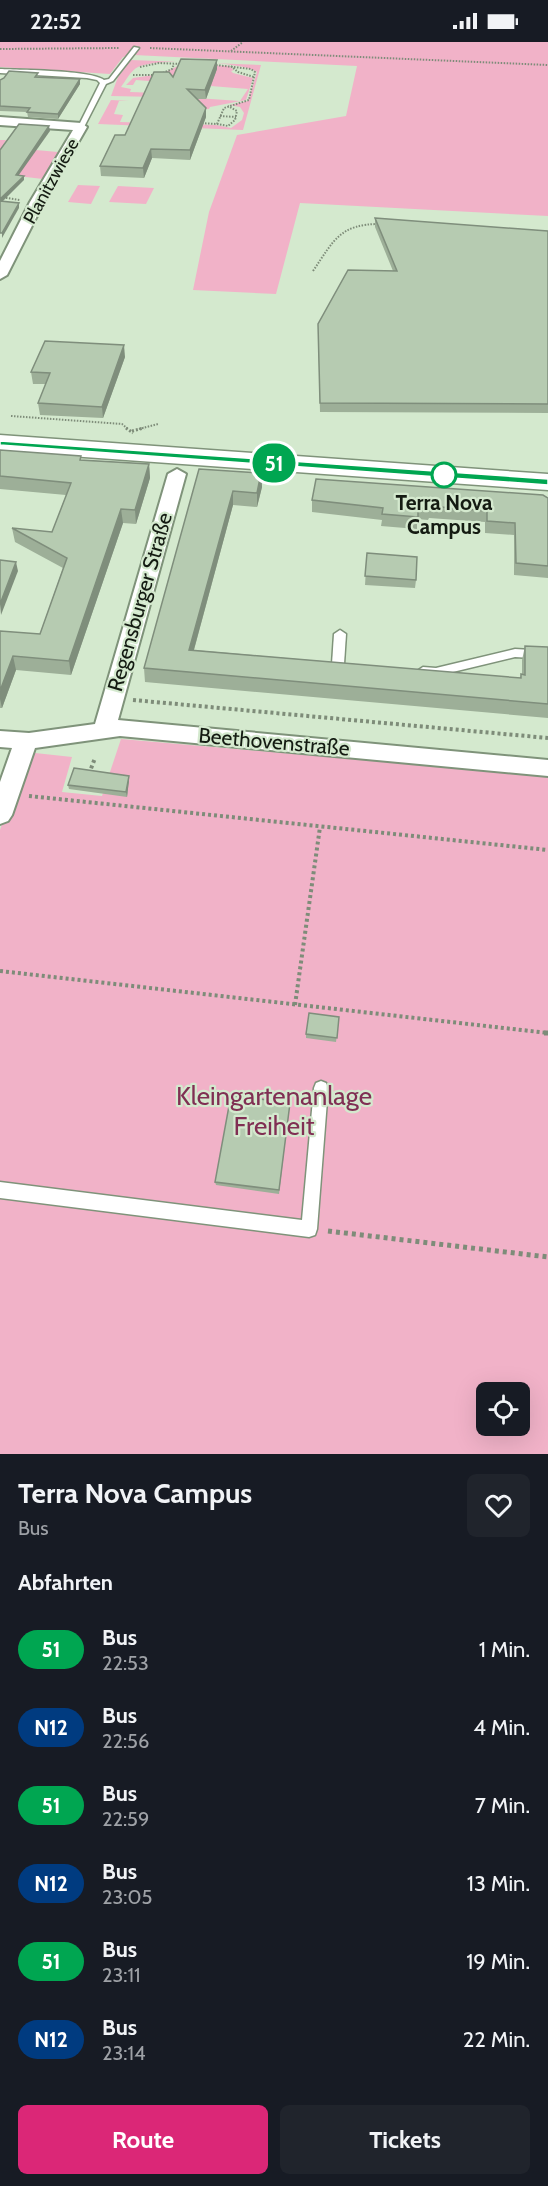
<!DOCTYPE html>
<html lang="de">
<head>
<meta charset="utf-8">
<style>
  :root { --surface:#171b24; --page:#20242c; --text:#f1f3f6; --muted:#9ea1a6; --accent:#db2777 }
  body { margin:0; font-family:Cabin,sans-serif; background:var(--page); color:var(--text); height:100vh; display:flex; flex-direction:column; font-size:22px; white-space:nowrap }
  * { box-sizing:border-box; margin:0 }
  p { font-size:20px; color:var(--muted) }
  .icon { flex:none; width:33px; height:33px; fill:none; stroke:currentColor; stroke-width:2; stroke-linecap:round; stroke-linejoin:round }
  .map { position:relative; height:1412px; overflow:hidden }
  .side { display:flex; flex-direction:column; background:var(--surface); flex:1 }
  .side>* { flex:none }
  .badge { padding:0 12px; border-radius:20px; font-size:21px; line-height:39px }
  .buttons { position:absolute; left:476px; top:1340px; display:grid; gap:12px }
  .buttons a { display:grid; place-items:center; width:54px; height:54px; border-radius:9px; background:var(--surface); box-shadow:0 6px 24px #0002; font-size:30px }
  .map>.badge { position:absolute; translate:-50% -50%; box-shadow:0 0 0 3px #fff }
  h2 { padding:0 18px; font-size:22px; line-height:54px }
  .round { display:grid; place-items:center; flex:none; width:63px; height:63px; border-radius:9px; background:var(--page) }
  .head { display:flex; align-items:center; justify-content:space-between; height:102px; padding:0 18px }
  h1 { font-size:28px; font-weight:800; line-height:45px }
  .button { display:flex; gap:12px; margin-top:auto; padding:12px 18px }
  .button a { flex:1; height:69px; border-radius:9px; background:var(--accent); color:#fff; font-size:24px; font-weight:800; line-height:69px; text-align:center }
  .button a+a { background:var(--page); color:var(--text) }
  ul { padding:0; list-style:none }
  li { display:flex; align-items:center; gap:18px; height:78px; padding:0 18px }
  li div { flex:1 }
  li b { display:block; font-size:22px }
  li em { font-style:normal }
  li .badge { min-width:66px; font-weight:700; text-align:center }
  .status { display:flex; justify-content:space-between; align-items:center; height:42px; padding:0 30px; background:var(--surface); direction:ltr }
  .status svg { height:16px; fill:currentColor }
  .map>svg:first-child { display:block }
  .green { fill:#f1b2c8; fill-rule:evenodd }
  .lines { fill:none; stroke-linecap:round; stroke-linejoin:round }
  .lane-casing { stroke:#7f937a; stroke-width:3 }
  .street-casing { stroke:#7f937a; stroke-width:4 }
  .secondary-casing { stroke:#7f937a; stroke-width:3 }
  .path-far3 { stroke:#7e8c79; stroke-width:2; stroke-dasharray:1.5 1.5; stroke-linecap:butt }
  .path-far2 { stroke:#7e8c79; stroke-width:3; stroke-dasharray:2 2; stroke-linecap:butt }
  .path-far1 { stroke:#7e8c79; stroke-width:4; stroke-dasharray:3 3; stroke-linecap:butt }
  .path { stroke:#7e8c79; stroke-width:5; stroke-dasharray:4 4; stroke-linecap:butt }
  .lane { fill:#fff; fill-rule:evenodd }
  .street { fill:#fff; fill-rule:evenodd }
  .secondary { fill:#fff; fill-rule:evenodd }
  .wall { fill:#9daf98 }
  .shaded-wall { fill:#7f8e7c }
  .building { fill:#b6cbb1; stroke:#7f8e7c; stroke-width:1.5 }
  .line { fill:#00a651; stroke:#fff; stroke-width:1.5 }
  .stop-dot { fill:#fff; stroke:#00a651; stroke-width:3 }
  .labels { text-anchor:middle; stroke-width:4.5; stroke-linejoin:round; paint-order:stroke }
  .far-street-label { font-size:18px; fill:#141b12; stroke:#d4e9ce }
  .stop-label { font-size:21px; font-weight:bold; fill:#141b12; stroke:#d4e9ce }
  .street-label { font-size:21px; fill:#141b12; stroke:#d4e9ce }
  .near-park-label { font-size:26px; fill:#802f53; stroke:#d4e9ce }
</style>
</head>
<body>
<div class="status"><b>22:52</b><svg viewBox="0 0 49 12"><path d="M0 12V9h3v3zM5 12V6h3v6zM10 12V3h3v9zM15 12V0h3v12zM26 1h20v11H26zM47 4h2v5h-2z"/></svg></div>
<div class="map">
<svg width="548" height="1412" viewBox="0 0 548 1412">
  <rect width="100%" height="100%" fill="#d4e9ce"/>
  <g class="green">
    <path d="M0,0h548v174l-248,-13 -24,91 -83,-4 16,-78 28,-77 109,-19 11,-50 -223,-11 -11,2 -13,17 -110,-7z"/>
    <path d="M131,18l130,5 -18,65 -145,-6 13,-24 18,1h-10l-5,13 9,1 -3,7 96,3 15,3 11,-8 2,-7 -4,-6 -10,-2 18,-4 9,-29c-15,-11 -102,-14 -119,-5 -7,3 -13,15 -17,20l10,2 -1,3 28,1v4l-47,-1 7,-19z"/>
    <path d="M182,22l47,2 5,4 -3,1 2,2 20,5 -7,22 -36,7 -1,2h-18l5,-11 44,3 8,-12 -112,-9 -3,5h-7l7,-7 28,-4z"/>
    <path d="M0,98h6l-4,7 56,5 -15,27 -43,-5z"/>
    <path d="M78,143l22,1 -9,18 -23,-2z"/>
    <path d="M118,144l36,2 -8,16 -37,-2z"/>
    <path d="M121,697l427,37v678h-548v-624l26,-78 46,5 -10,35 40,4zM486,1350h33v33h-33z"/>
  </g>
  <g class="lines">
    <defs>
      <g id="lane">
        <path d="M134,5l5,1 -26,33 -7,3 -22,43 -3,2 -3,-2 22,-44 -3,-3 -10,-2 -87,-5v-4c21,1 91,1 104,11l5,-1z"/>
        <path d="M340,588l6,4 -2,30 -6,4 -6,-4 2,-30z"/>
        <path d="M515,607l33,2v8l-33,-2 -79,19 -13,-1 -6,-4 6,-4 13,1z"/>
        <path d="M321,1039l5,2 2,5 -11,141 -2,6 -6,2 -309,-39v-16l302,38 12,-132 2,-5z"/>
      </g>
      <g id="street">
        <path d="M0,75l81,6 6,4 -43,75 -37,73 -7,4v-18l30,-59 43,-72 -73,-5z"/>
        <path d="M177,427l9,5 -68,246 430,40v16l-428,-40 -85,12 -23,67 -4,6 -8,3v-42l12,-34 -12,-1v-16l29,2 66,-9 73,-250z"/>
      </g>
      <path id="secondary" d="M0,393l548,39v16l-548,-39z"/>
    </defs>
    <use href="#lane" class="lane-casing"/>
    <use href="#street" class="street-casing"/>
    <use href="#secondary" class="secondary-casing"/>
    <g class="path-far3">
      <path d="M150,6l398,17"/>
      <path d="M0,7l120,-1"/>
      <path d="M231,9l12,-9"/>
      <path d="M231,24l7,6 16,5"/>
      <path d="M140,25l19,-4 24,1"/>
      <path d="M163,31l9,-4 2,-5"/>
      <path d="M133,33h23"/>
      <path d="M220,74l16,1"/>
      <path d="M199,81l18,1 7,-16 25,-8 6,-28 -4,-3 -36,-4"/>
      <path d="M217,82l11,2 7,-6 2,-9 -9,-5"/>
      <path d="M0,155l20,3"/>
      <path d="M313,229c21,-31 27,-47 67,-47"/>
      <path d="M11,374l111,8 6,5"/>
      <path d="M139,387l19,-5"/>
    </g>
    <g class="path-far2">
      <path d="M126,386l7,5"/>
      <path d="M132,389l12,-3"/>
    </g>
    <g class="path-far1">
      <path d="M133,658l415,38"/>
      <path d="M89,732l6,-16"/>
      <path d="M29,754l519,54"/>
      <path d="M0,929l548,62"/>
      <path d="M295,963l25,-178"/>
    </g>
    <g class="path">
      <path d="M544,991h4"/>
      <path d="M328,1189l220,26"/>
    </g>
    <use href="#lane" class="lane"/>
    <use href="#street" class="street"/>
    <use href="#secondary" class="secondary"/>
  </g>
  <g class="wall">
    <path d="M217,27l-11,30h-10l10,18 -16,43 -38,-2 -8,20 -43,-2 -1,-10 73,-89z"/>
    <path d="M38,35l42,2v5l-22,35 -30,-2 -1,-5 -27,-1v-31z"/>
    <path d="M375,176l173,13v182l-228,-1 -2,-79 75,-62 -18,-44z"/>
    <path d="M125,315l-22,61 -63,-3 -2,-12 8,-19h-13l-2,-12z"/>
    <path d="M0,408l82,10 67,4 1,14 -14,46 -13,-1 -52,152 -55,-5 -14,38h-2v-77l40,3 23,-66 -48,-26 -3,-14 40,4 14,-37 -66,-6z"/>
    <path d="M199,427l62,4 1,14 -5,20 -24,-2 -39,145 326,28 1,-4h1v-14l3,-14 23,1v71l-403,-36 -1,-14z"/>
    <path d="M548,456v80l-34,-3v-40l-29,-2v-11l-56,-4 -1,2 -11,-1v10l-36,-3 1,-6 -70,-8v-12z"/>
    <path d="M367,511l49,27 -1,8 -50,-3z"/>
    <path d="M129,738l-2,17 -58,-8 -1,-4z"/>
    <path d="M339,975l-3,25 -30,-4v-4z"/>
    <path d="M290,1061l-11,91 -63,-9 -1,-3z"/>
  </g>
  <g class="shaded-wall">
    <path d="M217,18v9l-11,30 -1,-9z"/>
    <path d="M80,37v5l-22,35v-5z"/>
    <path d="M206,66v9l-16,43v-10z"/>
    <path d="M49,84l1,5 -34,48v-4z"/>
    <path d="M151,107l1,9 -8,20 -1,-10z"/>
    <path d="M24,134v4l-24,24v-5z"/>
    <path d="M19,161v5l-17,30v-5z"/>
    <path d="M124,303l1,12 -22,61 -1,-11z"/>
    <path d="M149,422l1,14 -14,46 -1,-14z"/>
    <path d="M261,431l1,14 -5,20v-14z"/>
    <path d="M233,449v14l-43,159 -1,-14z"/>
    <path d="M121,467l2,14 -52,152 -2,-14z"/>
    <path d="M16,520l2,9 -17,44 -1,-11z"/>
    <path d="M13,614l3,14 -14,38 -2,-9v-8z"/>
    <path d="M129,734v4l-2,17 -1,-5z"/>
  </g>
  <g class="building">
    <path d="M181,17l36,1 -12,30 -18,-1 19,19 -16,42 -39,-1 -8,19 -43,-2 15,-31h10l29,-63h15l4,5z"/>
    <path d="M9,29l29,2 -3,4 45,2 -22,35 -31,-2 3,-4 -30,-2v-26l4,-2z"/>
    <path d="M19,82l30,2 -33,49 8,1 -24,23v-49z"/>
    <path d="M0,159l19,2 -17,30h-2z"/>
    <path d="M375,176l173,13v173l-228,-1 -2,-79 30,-54 49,1z"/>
    <path d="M45,299l79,4 -22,62 -64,-4 12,-30 -19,-1z"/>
    <path d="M0,408l81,6 -1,4 69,4 -14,46 -14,-1 -52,152 -56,-5 -13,35v-60l40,3 27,-76 -55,-30 40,4 19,-49 -71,-7z"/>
    <path d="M199,427l62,4 -4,20 -24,-2 -44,159 332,28v-4l4,1v-29l23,1v57l-404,-36z"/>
    <path d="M316,437l227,16 5,3v68l-32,-3 -1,-40 -28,-2v-10l-57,-5v3l-12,-1v9l-36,-3 1,-6 -71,-8z"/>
    <path d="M367,511l50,4 -1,23 -51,-4z"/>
    <path d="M0,518l16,2 -16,42z"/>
    <path d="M74,726l55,8 -3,16 -58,-7z"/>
    <path d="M309,971l30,4 -2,21 -31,-4z"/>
    <path d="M231,1053l59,8 -11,87 -64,-8z"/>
  </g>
  <path class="line" d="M0,399l548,38v6l-548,-40z"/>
  <circle class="stop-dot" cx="444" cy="433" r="12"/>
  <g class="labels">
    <g class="far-street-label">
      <text transform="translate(51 139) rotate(-61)" y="6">Planitzwiese</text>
    </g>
    <g class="stop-label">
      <text x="444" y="468">Terra Nova<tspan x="444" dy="24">Campus</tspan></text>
    </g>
    <g class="street-label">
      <text transform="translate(140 560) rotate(-74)" y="7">Regensburger Straße</text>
      <text transform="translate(274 700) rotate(5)" y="7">Beethovenstraße</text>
    </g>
    <g class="near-park-label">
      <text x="274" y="1063">Kleingartenanlage<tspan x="274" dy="30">Freiheit</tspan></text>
    </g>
  </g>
</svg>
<div class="buttons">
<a><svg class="icon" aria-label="locate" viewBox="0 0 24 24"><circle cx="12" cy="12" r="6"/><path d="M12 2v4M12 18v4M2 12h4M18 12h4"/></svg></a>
</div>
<b class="badge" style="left:274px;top:421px;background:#00a651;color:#fff">51</b>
</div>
<section class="side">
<div class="head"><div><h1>Terra Nova Campus</h1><p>Bus</p></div><a class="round"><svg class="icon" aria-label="heart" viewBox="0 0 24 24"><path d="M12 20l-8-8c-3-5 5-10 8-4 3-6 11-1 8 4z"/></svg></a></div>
<h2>Abfahrten</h2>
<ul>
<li><span class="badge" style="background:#00a651;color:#fff">51</span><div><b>Bus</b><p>22:53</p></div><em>1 Min.</em></li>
<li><span class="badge" style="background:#003b80;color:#fff">N12</span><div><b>Bus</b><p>22:56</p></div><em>4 Min.</em></li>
<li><span class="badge" style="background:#00a651;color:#fff">51</span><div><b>Bus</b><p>22:59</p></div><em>7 Min.</em></li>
<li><span class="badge" style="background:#003b80;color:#fff">N12</span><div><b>Bus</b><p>23:05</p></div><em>13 Min.</em></li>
<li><span class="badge" style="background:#00a651;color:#fff">51</span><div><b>Bus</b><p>23:11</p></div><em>19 Min.</em></li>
<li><span class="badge" style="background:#003b80;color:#fff">N12</span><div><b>Bus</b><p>23:14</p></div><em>22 Min.</em></li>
</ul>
<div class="button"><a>Route</a><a>Tickets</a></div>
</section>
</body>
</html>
